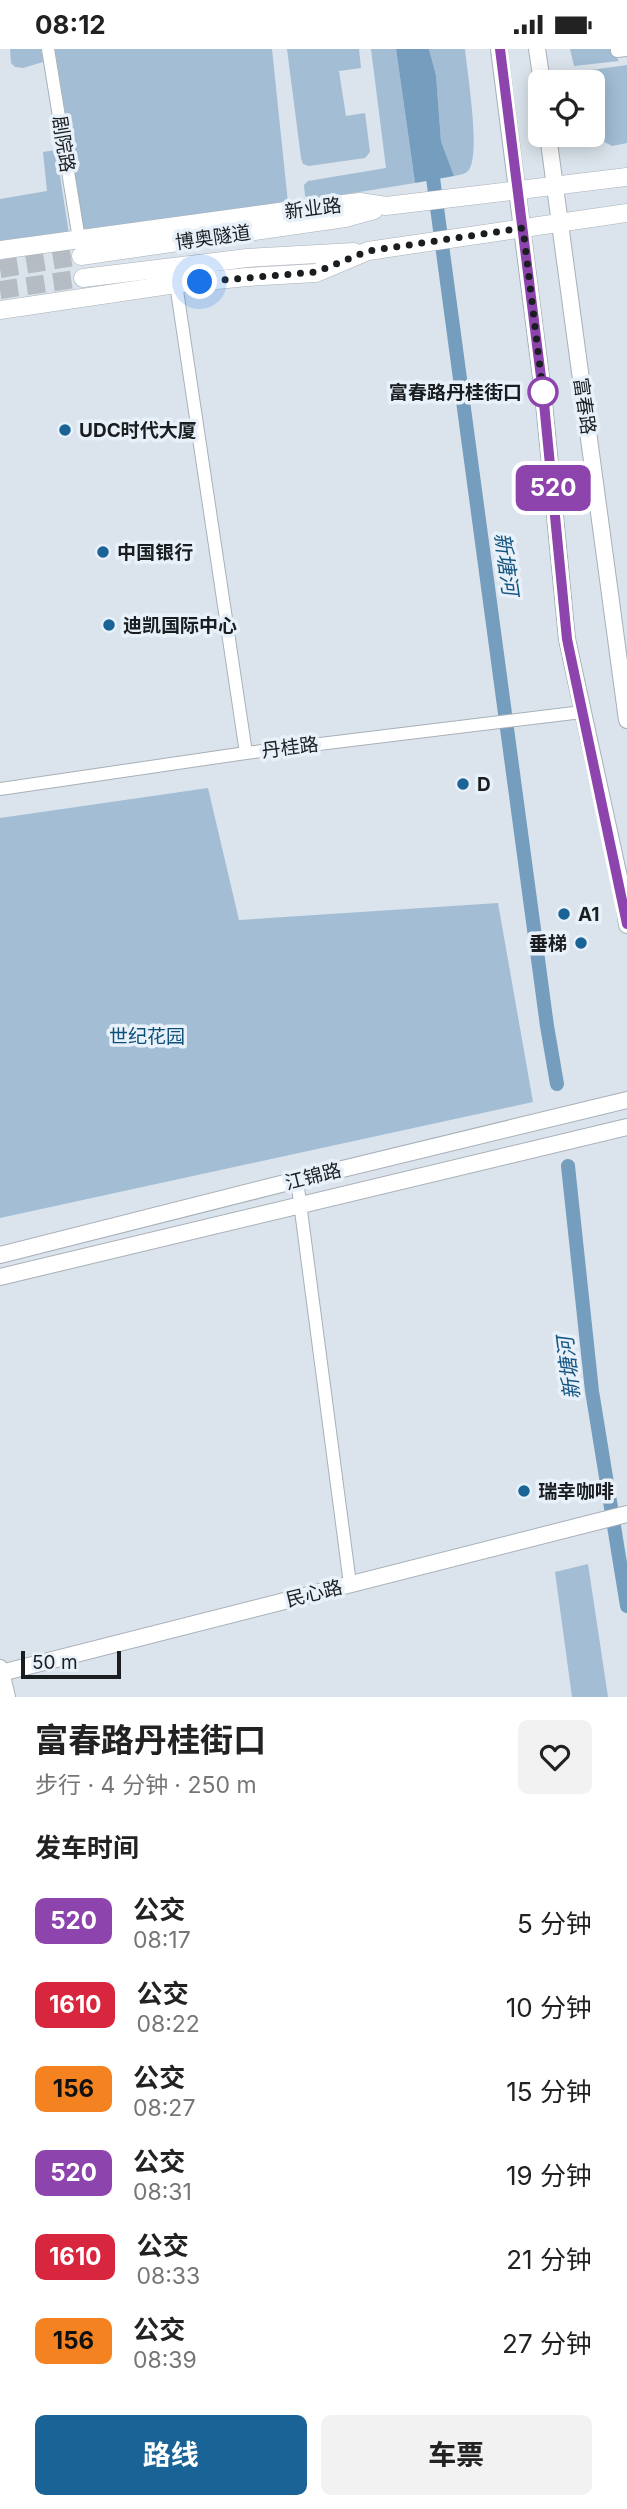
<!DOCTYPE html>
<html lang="zh">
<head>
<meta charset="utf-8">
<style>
  :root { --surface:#fff; --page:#f2f2f2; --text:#222; --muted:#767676; --accent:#196397 }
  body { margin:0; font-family:Inter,"Noto Sans SC",sans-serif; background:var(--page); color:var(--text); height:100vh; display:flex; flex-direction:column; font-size:26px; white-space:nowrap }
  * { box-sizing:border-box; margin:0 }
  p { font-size:23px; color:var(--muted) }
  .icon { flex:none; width:38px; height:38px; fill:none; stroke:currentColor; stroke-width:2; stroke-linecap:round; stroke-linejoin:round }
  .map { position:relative; height:1648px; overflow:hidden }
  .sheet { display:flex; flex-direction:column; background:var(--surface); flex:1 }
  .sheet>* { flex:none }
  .badge { padding:0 14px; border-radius:10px; font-size:24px; line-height:46px }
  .fabs { position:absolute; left:528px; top:21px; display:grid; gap:14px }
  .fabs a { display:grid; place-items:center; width:77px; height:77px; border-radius:10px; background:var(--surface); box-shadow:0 4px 18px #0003; font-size:35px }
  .scale { position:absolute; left:21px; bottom:18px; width:100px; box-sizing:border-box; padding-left:7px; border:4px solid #1b1e21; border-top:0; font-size:19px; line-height:24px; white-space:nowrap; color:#1b1e21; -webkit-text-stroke:5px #e8f1f9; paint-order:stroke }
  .you { position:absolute; width:35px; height:35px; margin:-18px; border:5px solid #fff; border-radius:50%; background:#1a73e8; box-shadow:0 0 0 10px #1a73e833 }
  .map>.badge { position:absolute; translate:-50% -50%; box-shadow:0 0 0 4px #fff }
  h2 { padding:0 35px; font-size:26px; line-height:63px }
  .round { display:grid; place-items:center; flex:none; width:74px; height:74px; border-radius:10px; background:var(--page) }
  .summary { display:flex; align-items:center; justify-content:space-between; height:119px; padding:0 35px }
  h1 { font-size:33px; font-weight:700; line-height:52px }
  .primary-button { display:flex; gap:14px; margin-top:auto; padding:14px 35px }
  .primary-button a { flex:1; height:80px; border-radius:10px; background:var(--accent); color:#fff; font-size:28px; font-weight:700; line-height:80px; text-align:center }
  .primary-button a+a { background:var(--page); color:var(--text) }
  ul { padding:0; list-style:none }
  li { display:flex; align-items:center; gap:21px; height:84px; padding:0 35px }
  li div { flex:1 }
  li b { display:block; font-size:26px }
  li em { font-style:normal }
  li .badge { min-width:77px; font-weight:700; text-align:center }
  .status { display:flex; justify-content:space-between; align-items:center; height:49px; padding:0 35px; background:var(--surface); direction:ltr }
  .status svg { height:19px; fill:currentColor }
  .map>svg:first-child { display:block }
  .green { fill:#a2bdd4 }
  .water { fill:#759dbe }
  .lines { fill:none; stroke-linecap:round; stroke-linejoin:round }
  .canal { stroke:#759dbe; stroke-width:14 }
  .primary-tunnel { stroke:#b5bcc3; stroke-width:18; stroke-dasharray:18 9; stroke-linecap:butt }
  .street-casing { stroke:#a8b0b8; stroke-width:14 }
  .secondary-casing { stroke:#a8b0b8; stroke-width:18 }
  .primary-casing { stroke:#a8b0b8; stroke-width:19 }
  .street { stroke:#fff; stroke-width:12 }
  .secondary { stroke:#fff; stroke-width:16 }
  .primary { stroke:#fff; stroke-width:18 }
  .line-casing { stroke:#fff; stroke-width:16 }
  .line { stroke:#8e44ad; stroke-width:10 }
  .walk { stroke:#1b1e21; stroke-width:7; stroke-dasharray:0 12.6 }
  .stop-dot { fill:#fff; stroke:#8e44ad; stroke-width:3.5 }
  .poi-dot { fill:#196397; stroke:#e8f1f9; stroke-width:2.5 }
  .labels { text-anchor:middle; stroke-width:7; stroke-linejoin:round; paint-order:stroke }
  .street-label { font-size:19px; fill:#1b1e21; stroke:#e8f1f9 }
  .stop-label { font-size:19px; font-weight:bold; fill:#1b1e21; stroke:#e8f1f9; text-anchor:end }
  .poi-label { font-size:19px; font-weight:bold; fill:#1b1e21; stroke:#e8f1f9; text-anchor:start }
  .park-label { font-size:19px; fill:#0b4f7a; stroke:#e8f1f9 }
  .water-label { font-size:21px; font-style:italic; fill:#155581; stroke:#e8f1f9 }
</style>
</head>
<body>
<div class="status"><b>08:12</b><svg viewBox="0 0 49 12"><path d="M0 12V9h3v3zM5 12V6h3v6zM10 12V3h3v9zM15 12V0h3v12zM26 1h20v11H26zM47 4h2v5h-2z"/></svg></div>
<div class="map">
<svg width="627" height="1648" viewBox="0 0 627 1648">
  <rect width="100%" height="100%" fill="#dbe4ec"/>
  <g class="green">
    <path d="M10,0h31l2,13 -20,6 -8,-1 -4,-4z"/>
    <path d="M55,0h217l16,154 -204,27z"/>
    <path d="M287,0h72l2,19 -22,3 7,45 19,-3 5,39 -5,6 -56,8 -6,-2 -2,-6z"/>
    <path d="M371,0h25l19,134 -105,17 -5,-4 -1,-11 4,-4 78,-13z"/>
    <path d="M429,0h36c2,22 16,105 4,121 -3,4 -10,5 -15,6l-13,-35 -5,-66z"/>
    <path d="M570,0h41l8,12 -45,5z"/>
    <path d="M627,16v78l-15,3 -21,-11h2v-53h-15l-2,-10z"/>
    <path d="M56,101l13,84 -69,13v-48l47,-8 -4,-39z"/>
    <path d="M208,739l31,132 259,-17 35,199 -533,116v-400z"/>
    <path d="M588,1515l20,133h-36l-17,-125z"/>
  </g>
  <path class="water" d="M396,0h33l7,26 5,66 13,35 -39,7z"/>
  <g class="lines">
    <g class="canal">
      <path d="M431,114l116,863 10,58"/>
      <path d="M568,1117l24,225 35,215"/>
    </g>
    <g class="primary-tunnel">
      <path d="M0,220l81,-13"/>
      <path d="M0,241l83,-12"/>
    </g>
    <defs>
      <g id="street">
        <path d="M48,0l31,190"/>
        <path d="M617,0v2l10,-1"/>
        <path d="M176,235l70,469"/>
        <path d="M0,740l246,-36 336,-41"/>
        <path d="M297,1131l53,404"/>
      </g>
      <g id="secondary">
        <path d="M499,0l44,344 24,246 57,261 3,25"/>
        <path d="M537,0l5,33"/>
        <path d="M548,86l79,585"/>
        <path d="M0,1206l297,-75 330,-80"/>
        <path d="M0,1228l627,-150"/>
        <path d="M0,1619l7,29"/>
        <path d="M1,1624l626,-159"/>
      </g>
      <g id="primary">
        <path d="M0,201l301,-41 59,-7 26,4 241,-29"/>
        <path d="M81,207l264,-38 29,-8"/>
        <path d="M83,229l164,-20 107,-6"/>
        <path d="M0,261l176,-26 71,-7 69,-4 52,-22 259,-38"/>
      </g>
    </defs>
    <use href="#street" class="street-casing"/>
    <use href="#secondary" class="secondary-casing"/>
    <use href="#primary" class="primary-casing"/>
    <use href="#street" class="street"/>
    <use href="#secondary" class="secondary"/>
    <use href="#primary" class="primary"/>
  </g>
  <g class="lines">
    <defs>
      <path id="line" d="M500,0l43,344 24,246 60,285"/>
    </defs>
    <use href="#line" class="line-casing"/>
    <use href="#line" class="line"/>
    <path class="walk" d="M200,233l116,-10 52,-21 155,-23 20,164"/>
  </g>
  <circle class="stop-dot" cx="543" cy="343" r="14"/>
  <g class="poi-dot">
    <circle cx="65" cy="381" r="7"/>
    <circle cx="103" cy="503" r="7"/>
    <circle cx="109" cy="576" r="7"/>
    <circle cx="463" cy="735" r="7"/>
    <circle cx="564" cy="865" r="7"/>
    <circle cx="581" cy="894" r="7"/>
    <circle cx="524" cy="1442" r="7"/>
  </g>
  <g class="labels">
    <g class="street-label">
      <text transform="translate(64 95) rotate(81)" y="7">剧院路</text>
      <text transform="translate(313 159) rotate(-7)" y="7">新业路</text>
      <text transform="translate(213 188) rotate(-8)" y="7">博奥隧道</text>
      <text transform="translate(585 357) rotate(82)" y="7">富春路</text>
      <text transform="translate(290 698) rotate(-7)" y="7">丹桂路</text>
      <text transform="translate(313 1127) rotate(-14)" y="7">江锦路</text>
      <text transform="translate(314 1544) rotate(-14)" y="7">民心路</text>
    </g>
    <g class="stop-label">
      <text x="522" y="350">富春路丹桂街口</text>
    </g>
    <g class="poi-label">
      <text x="79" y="388">UDC时代大厦</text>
      <text x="117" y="510">中国银行</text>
      <text x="123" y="583">迪凯国际中心</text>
      <text x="477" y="742">D</text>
      <text x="578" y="872">A1</text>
      <text x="567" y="901" text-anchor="end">垂梯</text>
      <text x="538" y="1449">瑞幸咖啡</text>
    </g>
    <g class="park-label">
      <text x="147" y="994">世纪花园</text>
    </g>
    <g class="water-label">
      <text transform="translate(506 515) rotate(82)" y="7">新塘河</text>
      <text transform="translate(569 1319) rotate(-97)" y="7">新塘河</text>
    </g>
  </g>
</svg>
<div class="fabs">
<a><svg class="icon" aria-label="locate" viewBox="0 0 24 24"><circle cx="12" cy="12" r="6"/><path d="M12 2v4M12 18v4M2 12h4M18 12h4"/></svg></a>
</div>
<div class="scale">50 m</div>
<div class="you" style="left:200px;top:233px"></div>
<b class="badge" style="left:553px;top:439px;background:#8e44ad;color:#fff">520</b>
</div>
<section class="sheet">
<div class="summary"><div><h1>富春路丹桂街口</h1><p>步行 · 4 分钟 · 250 m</p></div><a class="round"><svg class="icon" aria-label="heart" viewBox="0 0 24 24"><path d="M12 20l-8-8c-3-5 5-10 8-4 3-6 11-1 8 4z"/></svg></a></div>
<h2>发车时间</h2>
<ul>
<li><span class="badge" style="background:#8e44ad;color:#fff">520</span><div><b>公交</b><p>08:17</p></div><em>5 分钟</em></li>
<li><span class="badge" style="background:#d7263d;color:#fff">1610</span><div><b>公交</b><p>08:22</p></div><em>10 分钟</em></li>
<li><span class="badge" style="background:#f58220;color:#111">156</span><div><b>公交</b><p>08:27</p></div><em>15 分钟</em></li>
<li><span class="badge" style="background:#8e44ad;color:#fff">520</span><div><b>公交</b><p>08:31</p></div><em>19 分钟</em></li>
<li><span class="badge" style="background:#d7263d;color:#fff">1610</span><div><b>公交</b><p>08:33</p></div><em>21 分钟</em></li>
<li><span class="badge" style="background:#f58220;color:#111">156</span><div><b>公交</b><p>08:39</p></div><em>27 分钟</em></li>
</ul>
<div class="primary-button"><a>路线</a><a>车票</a></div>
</section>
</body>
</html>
